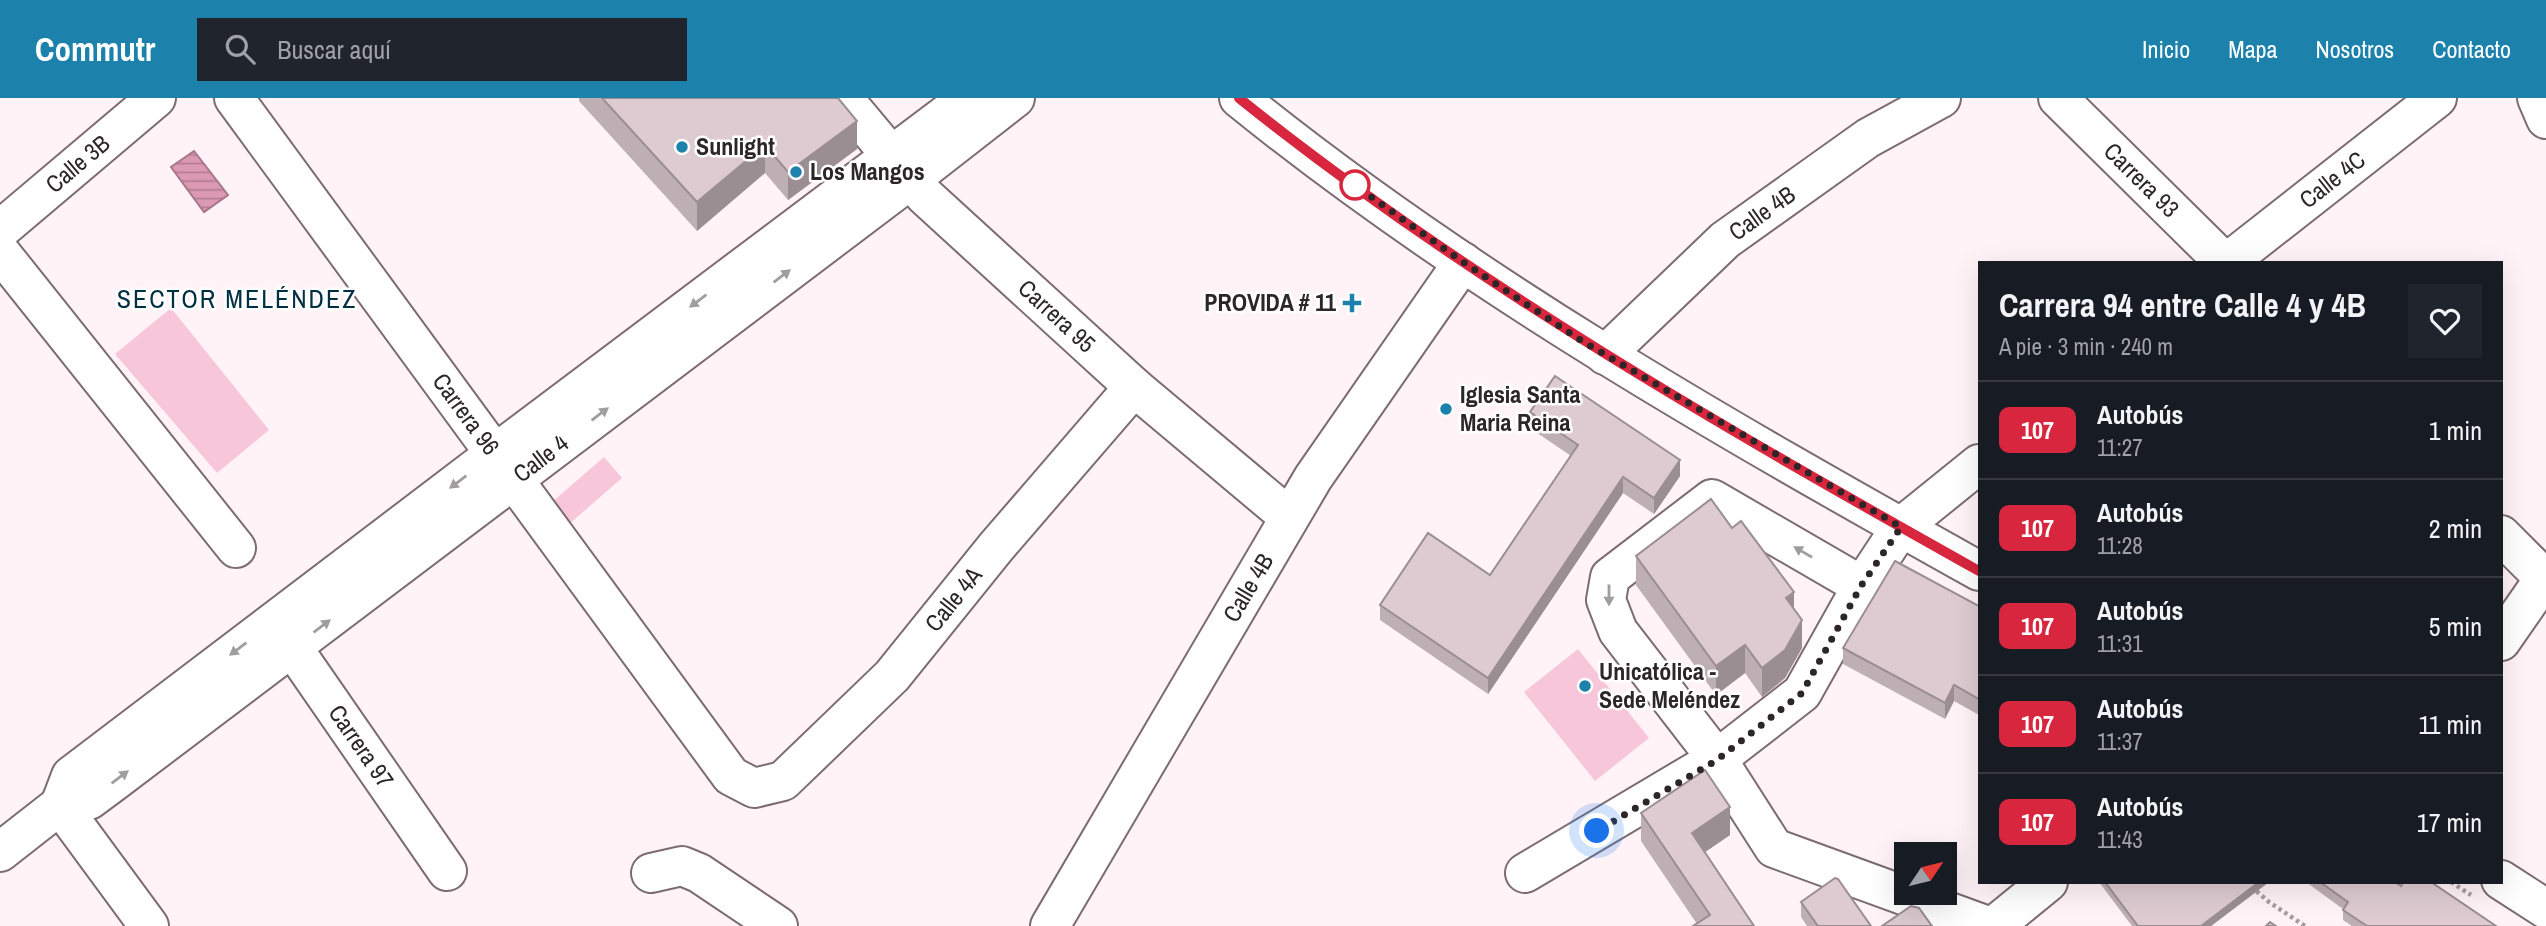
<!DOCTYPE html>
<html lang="es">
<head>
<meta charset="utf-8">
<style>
  :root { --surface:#171b24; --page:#20242c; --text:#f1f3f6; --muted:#9ea1a6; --line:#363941; --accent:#1c81ab }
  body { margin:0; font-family:"Archivo Narrow",sans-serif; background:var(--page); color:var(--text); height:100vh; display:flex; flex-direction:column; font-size:26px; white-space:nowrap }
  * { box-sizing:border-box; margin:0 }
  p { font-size:23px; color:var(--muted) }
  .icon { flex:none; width:38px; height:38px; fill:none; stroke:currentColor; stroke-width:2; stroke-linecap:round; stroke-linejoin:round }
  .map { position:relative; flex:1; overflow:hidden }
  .sheet { position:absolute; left:1978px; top:163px; width:525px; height:623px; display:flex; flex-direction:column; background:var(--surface); border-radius:0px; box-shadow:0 7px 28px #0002 }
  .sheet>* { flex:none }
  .badge { padding:0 14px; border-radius:10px; font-size:24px; line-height:46px }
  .needle { width:46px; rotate:55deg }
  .fabs { position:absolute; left:1894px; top:744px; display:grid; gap:14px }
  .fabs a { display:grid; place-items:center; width:63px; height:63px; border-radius:0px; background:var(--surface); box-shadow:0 7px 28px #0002; font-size:35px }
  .you { position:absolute; width:35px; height:35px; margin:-18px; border:5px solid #fff; border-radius:50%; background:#1a73e8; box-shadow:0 0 0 10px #1a73e833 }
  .map>.badge { position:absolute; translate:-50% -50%; box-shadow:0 0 0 4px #fff }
  .round { display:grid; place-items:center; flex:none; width:74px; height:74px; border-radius:0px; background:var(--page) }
  .overview { display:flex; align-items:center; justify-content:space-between; height:119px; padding:0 21px }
  h1 { font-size:33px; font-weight:800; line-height:52px }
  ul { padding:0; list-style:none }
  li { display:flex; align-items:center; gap:21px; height:98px; padding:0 21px; border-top:2px solid var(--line) }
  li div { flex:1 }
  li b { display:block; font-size:26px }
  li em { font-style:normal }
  li .badge { min-width:77px; font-weight:700; text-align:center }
  header { display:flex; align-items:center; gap:42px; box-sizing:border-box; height:98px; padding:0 35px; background:var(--accent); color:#fff }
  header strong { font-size:33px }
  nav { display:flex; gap:38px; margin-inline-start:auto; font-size:24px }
  .search { width:490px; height:63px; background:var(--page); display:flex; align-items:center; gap:18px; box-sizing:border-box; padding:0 24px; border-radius:0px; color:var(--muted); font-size:26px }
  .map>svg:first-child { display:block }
  .green { fill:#f7c7d9 }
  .water { fill:url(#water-rules); stroke:#a87689; stroke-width:2 }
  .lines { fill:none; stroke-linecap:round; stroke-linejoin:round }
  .minor-casing { stroke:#7c6c72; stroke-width:42 }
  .path { stroke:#a79da1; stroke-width:4.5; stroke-dasharray:3.5 3.5; stroke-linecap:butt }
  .minor { stroke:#fff; stroke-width:38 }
  .wall { fill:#beafb4 }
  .shaded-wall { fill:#9b8e92 }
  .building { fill:#ddcbd1; stroke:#9b8e92; stroke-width:2 }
  .oneway { fill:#a09d9e }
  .line-casing { stroke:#fff; stroke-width:16 }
  .line { stroke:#d7263d; stroke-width:10 }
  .walk { stroke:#2d2628; stroke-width:7; stroke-dasharray:0 12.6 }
  .poi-dot { fill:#1c81ab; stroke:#fff; stroke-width:2.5 }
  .stop-dot { fill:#fff; stroke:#d7263d; stroke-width:3.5 }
  .labels { text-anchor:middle; stroke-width:5; stroke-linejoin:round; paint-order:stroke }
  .poi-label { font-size:24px; font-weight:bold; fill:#2d2628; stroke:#fff; text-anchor:start }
  .street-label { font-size:24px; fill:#2d2628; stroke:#fff }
  .neighbourhood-label { font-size:26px; letter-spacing:2px; fill:#002e42; stroke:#fff }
</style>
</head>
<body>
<header>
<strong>Commutr</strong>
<div class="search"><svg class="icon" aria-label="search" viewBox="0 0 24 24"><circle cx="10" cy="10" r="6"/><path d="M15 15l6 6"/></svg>Buscar aquí</div>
<nav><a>Inicio</a><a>Mapa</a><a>Nosotros</a><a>Contacto</a></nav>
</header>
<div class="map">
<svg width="2546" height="828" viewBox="0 0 2546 828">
  <defs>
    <pattern id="water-rules" width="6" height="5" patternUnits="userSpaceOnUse" patternTransform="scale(1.75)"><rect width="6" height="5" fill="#dc99b3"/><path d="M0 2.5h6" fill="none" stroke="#b37d92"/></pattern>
  </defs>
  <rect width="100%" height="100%" fill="#fff3f7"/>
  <g class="green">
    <path d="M171,210l98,122 -52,43 -102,-119z"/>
    <path d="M604,359l18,21 -54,47 -17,-22z"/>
    <path d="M1578,551l71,89 -54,43 -71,-89z"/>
  </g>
  <path class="water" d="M194,53l34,44 -24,17 -33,-45z"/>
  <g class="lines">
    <defs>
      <g id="minor">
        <path id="s1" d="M234,0l497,678 23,12 29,-7 109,-105 104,-129 138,-160"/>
        <path id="s2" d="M843,0l82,98 209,191 155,130"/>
        <path d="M1239,0c227,184 486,331 740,473"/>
        <path id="s3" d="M2058,0l166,164"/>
        <path d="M2537,0l9,21"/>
        <path id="s4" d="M0,132l156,-132"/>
        <path d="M0,154l236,296"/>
        <path id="s5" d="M2228,164l209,-164"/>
        <path id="s6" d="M1605,257l120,-115 143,-102 73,-40"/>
        <path d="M2501,437l43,43"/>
        <path d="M1862,488l-150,-87 -102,78 -4,23 12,31 99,128 57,89 214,78"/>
        <path id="s7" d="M279,530l168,243"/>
        <path d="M2501,543l45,-65"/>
        <path d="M60,707l11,-29 425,-323 472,-355"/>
        <path d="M60,707l89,121"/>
        <path id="s8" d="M0,754l60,-47 29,-5 23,-17 799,-604 104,-81"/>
        <path d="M651,775l31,-7 17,7 79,53"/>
        <path d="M1525,775l192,-114 85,-66 60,-107 39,-59 78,-63"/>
        <path d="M2501,782l45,29"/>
        <path id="s9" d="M1050,828l263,-448 150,-216"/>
        <path d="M1994,828l54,-44"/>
      </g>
    </defs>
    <use href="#minor" class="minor-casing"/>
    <g class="path">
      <path d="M2246,784l23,20 36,24"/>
      <path d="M2451,784l20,13"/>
    </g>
    <use href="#minor" class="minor"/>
  </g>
  <g class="wall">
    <path d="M579,0h259l19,51 -69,51 -23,-27 -68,58 -118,-130z"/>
    <path d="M1530,314l150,64 -26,38 -31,-21 -135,201 -108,-74v-15l110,-30 81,-119 -41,-28z"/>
    <path d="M1636,458l158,52 8,40 -17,30 -23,19 -17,-24 -29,22 -80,-110z"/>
    <path d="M1979,508v109l-25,-14 -9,18 -102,-55v-16z"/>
    <path d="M1641,715l89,22 -25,17 49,74 -57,-2 -56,-83z"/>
    <path d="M2099,784h170l-58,44h-79z"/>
    <path d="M2306,784h89l6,4 95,40h-144l-9,-6v-11z"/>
    <path d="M1801,804l70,24h-64l-6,-9z"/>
  </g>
  <g class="shaded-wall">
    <path d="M857,23v28l-69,51v-28z"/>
    <path d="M765,47v28l-68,58v-29z"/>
    <path d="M1680,362v16l-26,38v-16z"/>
    <path d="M1623,379v16l-135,201v-16z"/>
    <path d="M1794,494v28l-8,-22z"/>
    <path d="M1802,522v28l-17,30 -23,19v-29z"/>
    <path d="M1745,547v28l-29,22v-29z"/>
    <path d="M1954,587v16l-9,18v-16z"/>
    <path d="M1730,709v28l-38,26v-28z"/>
    <path d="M2259,784h10l-58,44h-10z"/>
  </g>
  <g class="building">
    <path d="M602,0h236l19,23 -69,51 -23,-27 -68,57z"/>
    <path d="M1555,278l125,84 -26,38 -31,-21 -135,201 -108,-73 48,-72 62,42 88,-130 -48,-33z"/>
    <path d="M1711,401l21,29 9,-7 53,71 -8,6 16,22 -17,30 -23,18 -17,-23 -29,21 -80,-110z"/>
    <path d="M1895,463l84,45v93l-25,-14 -9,18 -102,-55z"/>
    <path d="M1705,672l25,37 -38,26 62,93h-61l17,-11 -69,-102z"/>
    <path d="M1835,780l3,1 33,47h-53l-17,-24z"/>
    <path d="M2105,784h154l-58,44h-63z"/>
    <path d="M2320,784h75l6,4 2,-4h28l65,44h-129l-24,-16 5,-8z"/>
    <path d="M1911,808l8,2 13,18h-50z"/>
    <path d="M2270,824l6,4h-10z"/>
  </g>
  <defs><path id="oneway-solid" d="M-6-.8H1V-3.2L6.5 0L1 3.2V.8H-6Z" transform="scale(1.75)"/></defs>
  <g class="oneway">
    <use href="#oneway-solid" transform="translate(782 178) rotate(-37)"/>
    <use href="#oneway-solid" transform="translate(698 203) rotate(143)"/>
    <use href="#oneway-solid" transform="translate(600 316) rotate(-37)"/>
    <use href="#oneway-solid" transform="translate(458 384) rotate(143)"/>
    <use href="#oneway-solid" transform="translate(1803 454) rotate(-150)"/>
    <use href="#oneway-solid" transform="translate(1609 497) rotate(90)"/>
    <use href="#oneway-solid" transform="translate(322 528) rotate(-37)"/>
    <use href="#oneway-solid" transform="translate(238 551) rotate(143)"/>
    <use href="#oneway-solid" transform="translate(120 679) rotate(-37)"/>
  </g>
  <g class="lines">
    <defs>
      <path id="line" d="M1239,0c229,184 485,330 740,473"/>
    </defs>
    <use href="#line" class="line-casing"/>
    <use href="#line" class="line"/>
    <path class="walk" d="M1355,87l-2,-1 110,78 119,79 319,186 -40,59 -59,107 -85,67 -120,71"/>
  </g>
  <g class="poi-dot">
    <circle cx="682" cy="49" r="7"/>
    <circle cx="796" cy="74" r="7"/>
    <path d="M1348.5 194.5h7v7h7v7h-7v7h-7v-7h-7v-7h7z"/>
    <circle cx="1446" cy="311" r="7"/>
    <circle cx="1585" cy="588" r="7"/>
  </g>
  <circle class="stop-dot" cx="1355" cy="87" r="14"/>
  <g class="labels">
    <g class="poi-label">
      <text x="696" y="57">Sunlight</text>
      <text x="810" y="82">Los Mangos</text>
      <text x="1336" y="213" text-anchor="end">PROVIDA # 11</text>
      <text x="1460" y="305">Iglesia Santa<tspan x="1460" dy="28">Maria Reina</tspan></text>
      <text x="1599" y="582">Unicatólica -<tspan x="1599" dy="28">Sede Meléndez</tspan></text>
    </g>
    <g class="street-label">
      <text dy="8" stroke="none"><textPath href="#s4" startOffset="102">Calle 3B</textPath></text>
      <text dy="8" stroke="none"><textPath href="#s3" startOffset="117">Carrera 93</textPath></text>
      <text dy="8" stroke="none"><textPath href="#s5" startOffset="133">Calle 4C</textPath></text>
      <text dy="8" stroke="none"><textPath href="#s6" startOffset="212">Calle 4B</textPath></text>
      <text dy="8" stroke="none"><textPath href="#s2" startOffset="306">Carrera 95</textPath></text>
      <text dy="8" stroke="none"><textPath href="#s1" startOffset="392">Carrera 96</textPath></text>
      <text dy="8" stroke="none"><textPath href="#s8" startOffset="672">Calle 4</textPath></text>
      <text dy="8" stroke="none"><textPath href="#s9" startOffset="392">Calle 4B</textPath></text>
      <text dy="8" stroke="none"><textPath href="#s1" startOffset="1146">Calle 4A</textPath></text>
      <text dy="8" stroke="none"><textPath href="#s7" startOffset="144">Carrera 97</textPath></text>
    </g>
    <g class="neighbourhood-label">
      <text x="237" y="210">SECTOR MELÉNDEZ</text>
    </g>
  </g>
</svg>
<div class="fabs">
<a><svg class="needle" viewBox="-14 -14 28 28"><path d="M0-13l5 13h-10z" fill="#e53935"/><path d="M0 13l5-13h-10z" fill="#9ea1a6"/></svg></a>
</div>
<div class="you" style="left:1597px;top:733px"></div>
<section class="sheet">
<div class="overview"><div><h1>Carrera 94 entre Calle 4 y 4B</h1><p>A pie · 3 min · 240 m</p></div><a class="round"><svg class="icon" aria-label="heart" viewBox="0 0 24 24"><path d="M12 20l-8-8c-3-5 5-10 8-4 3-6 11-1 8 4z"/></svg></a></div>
<ul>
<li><span class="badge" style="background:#d7263d;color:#fff">107</span><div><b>Autobús</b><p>11:27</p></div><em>1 min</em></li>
<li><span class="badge" style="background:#d7263d;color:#fff">107</span><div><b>Autobús</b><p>11:28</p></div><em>2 min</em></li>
<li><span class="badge" style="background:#d7263d;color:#fff">107</span><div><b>Autobús</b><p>11:31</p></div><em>5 min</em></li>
<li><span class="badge" style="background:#d7263d;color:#fff">107</span><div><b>Autobús</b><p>11:37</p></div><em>11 min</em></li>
<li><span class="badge" style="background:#d7263d;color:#fff">107</span><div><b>Autobús</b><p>11:43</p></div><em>17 min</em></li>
</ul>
</section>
</div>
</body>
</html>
